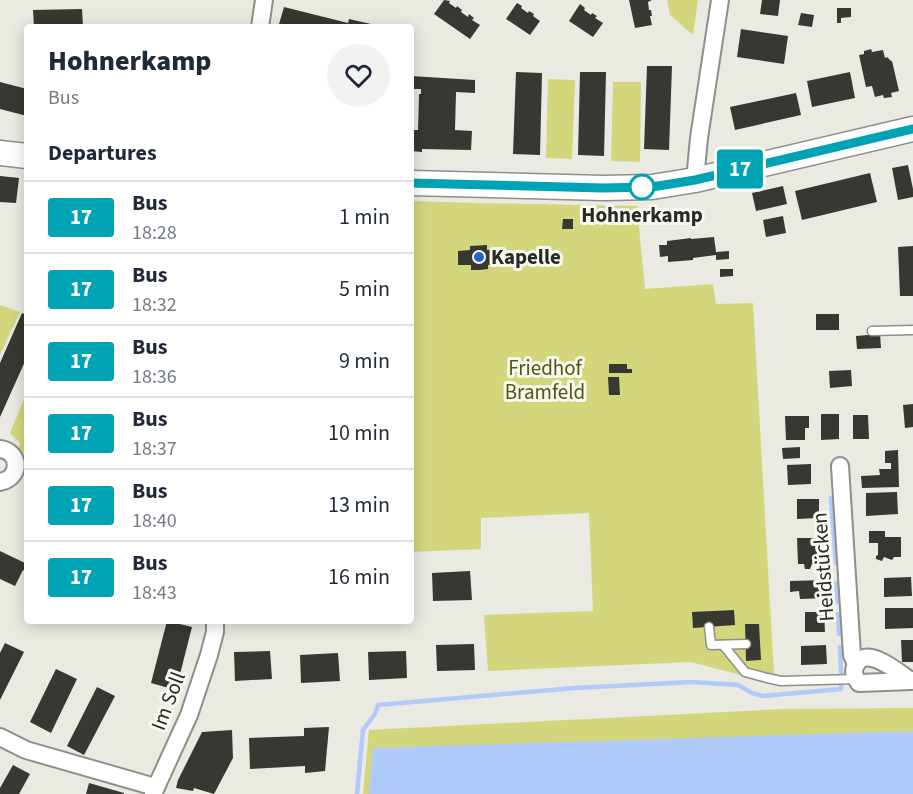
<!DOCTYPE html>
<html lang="en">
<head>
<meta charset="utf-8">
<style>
  :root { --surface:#fff; --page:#f2f2f3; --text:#1f2937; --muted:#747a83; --line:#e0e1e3 }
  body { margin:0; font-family:"Source Sans 3",sans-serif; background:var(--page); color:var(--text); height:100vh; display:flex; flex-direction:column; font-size:22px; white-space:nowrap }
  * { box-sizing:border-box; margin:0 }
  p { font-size:20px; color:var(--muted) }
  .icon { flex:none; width:33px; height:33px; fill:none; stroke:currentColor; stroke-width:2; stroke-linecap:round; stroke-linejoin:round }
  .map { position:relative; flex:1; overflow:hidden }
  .drawer { position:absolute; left:24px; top:24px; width:390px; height:600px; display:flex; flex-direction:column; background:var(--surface); border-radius:6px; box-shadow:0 3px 15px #0003 }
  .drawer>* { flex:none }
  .badge { padding:0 12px; border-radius:4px; font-size:21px; line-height:39px }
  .map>.badge { position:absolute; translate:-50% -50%; box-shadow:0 0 0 3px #fff }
  h2 { padding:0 24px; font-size:22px; line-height:54px }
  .round { display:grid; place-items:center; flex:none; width:63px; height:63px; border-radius:32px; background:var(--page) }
  .head { display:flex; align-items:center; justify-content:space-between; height:102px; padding:0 24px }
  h1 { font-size:28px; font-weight:800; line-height:45px }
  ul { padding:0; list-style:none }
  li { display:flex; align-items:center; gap:18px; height:72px; padding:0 24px; border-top:2px solid var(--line) }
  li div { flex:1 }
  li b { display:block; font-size:22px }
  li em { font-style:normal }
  li .badge { min-width:66px; font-weight:700; text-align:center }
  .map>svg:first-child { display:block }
  .green { fill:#d4d67c }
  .water { fill:#b0cbf9 }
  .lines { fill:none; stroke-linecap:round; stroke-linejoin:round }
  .stream { stroke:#b0cbf9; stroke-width:4.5 }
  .building { fill:#383832 }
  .lane-casing { stroke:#8f8f89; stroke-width:11 }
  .street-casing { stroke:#8f8f89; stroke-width:20 }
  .secondary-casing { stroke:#8f8f89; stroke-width:27 }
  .lane { stroke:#fff; stroke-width:8 }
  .street { stroke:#fff; stroke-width:16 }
  .secondary { stroke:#fff; stroke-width:24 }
  .line-casing { stroke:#fff; stroke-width:14 }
  .line { stroke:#00a3b4; stroke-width:9 }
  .stop-dot { fill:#fff; stroke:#00a3b4; stroke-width:3 }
  .poi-dot { fill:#2660cd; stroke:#f7f8f0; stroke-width:2 }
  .labels { text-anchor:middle; stroke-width:6; stroke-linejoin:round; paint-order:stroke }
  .stop-label { font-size:21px; font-weight:bold; fill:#292926; stroke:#f7f8f0 }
  .poi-label { font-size:21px; font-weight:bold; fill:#292926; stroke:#f7f8f0; text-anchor:start }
  .park-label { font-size:21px; fill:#55560e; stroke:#f7f8f0 }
  .street-label { font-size:21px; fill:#292926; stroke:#f7f8f0 }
</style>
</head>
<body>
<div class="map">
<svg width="913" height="794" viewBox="0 0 913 794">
  <rect width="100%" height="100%" fill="#eaeae3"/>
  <g class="green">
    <path d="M667,0h31l-5,35 -23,-20z"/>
    <path d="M548,79l27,1 -3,79 -26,-1z"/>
    <path d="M613,82h28l-1,80 -29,-1z"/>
    <path d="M411,201l65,2 161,3 8,83 68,-5 3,20 37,-1 21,372 -7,7 -76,-20 -203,9 -4,-56 109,-4 -4,-98 -108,5v31l-70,3z"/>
    <path d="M0,305l20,7 -20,43z"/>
    <path d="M27,392v70l-9,-11 2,-8 -10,-10z"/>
    <path d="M913,708v86h-550l6,-64 413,-21z"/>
  </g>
  <path class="water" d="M913,731v63h-544l4,-46z"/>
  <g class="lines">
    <g class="stream">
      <path d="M831,498l5,65"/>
      <path d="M836,583l1,19"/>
      <path d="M838,614l1,20"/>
      <path d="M840,647l1,25"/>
      <path d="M357,794l6,-64 12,-16 3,-9 196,-17 119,-6 45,3 14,8 11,3 78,-7v-5"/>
    </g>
  </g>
  <g class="building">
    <path d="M444,0l6,1 -1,2 7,5 1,-2 5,4 -1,2 7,5 1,-3 5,4 -2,2 8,5 -10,14 -36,-25z"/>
    <path d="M629,0h23l-4,2 1,8h2l1,6h-2l2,9 -17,3z"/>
    <path d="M762,0h18l-2,16 -18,-2z"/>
    <path d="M517,3l5,3 -1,2 7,5 1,-2 5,3 -1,2 7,5 -10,14 -24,-16z"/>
    <path d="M580,4l5,4 -1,2 7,5 1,-2 5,3 -2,2 8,5 -10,14 -24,-16z"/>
    <path d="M284,7l64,16 1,-4 22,5 -1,3h-80l-11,-3z"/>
    <path d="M837,8h14v9l-10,1v5h-4z"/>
    <path d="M82,9l1,18h-49l-1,-17z"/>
    <path d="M801,13l13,2 -2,12 -14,-2z"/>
    <path d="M741,29l47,7 -4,28 -47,-7z"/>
    <path d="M871,49l1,3 11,-2 2,8 2,-1 4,4h1l7,30 -8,2 1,4 -8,1 -1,-3 -8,2 -3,-11 -6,1 -7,-32 5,-1v-3z"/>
    <path d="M647,66h25l-3,84 -25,-1z"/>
    <path d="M516,72l26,1 -2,82 -27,-1z"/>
    <path d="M580,72h26l-2,84 -26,-1z"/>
    <path d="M850,72l5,26 -43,9 -5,-26z"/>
    <path d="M411,76l64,4v13l-19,-1 -1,38 17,1 -1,19 -49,-1v3l-11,-1v-21h7l1,-36h2v-5h-10z"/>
    <path d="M0,82l27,7v27l-27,-7z"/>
    <path d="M796,93l5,22 -66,15 -5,-23z"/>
    <path d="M908,165l5,24v8l-15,3 -6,-32z"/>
    <path d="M870,173l7,29 -75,18 -7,-29z"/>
    <path d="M0,176l19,2 -3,25 -16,-1z"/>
    <path d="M783,186l4,18 -31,7 -4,-18z"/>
    <path d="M783,216l3,17 -20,4 -3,-17z"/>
    <path d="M563,219h10v10h-11z"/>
    <path d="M714,237l2,15 13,-1v8l-13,1v-5l-23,3v2l-25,2v-6l-8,1 -1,-12h8v-4l24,-3v1z"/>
    <path d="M487,245v5l13,-1 1,15 -13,1v4l-8,1h-9v-5h-13v-14l12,-1v-4z"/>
    <path d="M913,246v50h-13l-2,-49z"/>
    <path d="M720,269h13v7l-13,1z"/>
    <path d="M22,313l5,2v42l-27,60v-54z"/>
    <rect x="816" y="314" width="23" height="16"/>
    <path d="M880,334l1,14 -24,1 -1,-13z"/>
    <path d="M609,364h18v5h5v4h-23z"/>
    <path d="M851,370l1,16 -22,2 -1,-17z"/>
    <path d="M608,377h11l1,18h-11z"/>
    <path d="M913,404v23l-8,1 -2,-23z"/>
    <path d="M821,414h18v25l-18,1z"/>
    <path d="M853,415h15l1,24h-16z"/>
    <path d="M785,416h24v12h-4v12h-19z"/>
    <path d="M800,447v11l-17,1 -1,-11z"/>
    <path d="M898,450l1,37 -37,1 -1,-12 19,-1 -1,-6h12v-6h-6v-12z"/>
    <path d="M811,464v20l-23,1 -1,-20z"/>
    <path d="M897,492l1,22 -32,2v-23z"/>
    <path d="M797,499h22v19l-22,1z"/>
    <path d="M869,531h16v6h16v20h-7l-2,3 -8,-3 -2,4 -6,-2v-3l2,-1v-12h-9z"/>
    <path d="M797,538h20v26h-5l-2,5h-5l-1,-5h-6z"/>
    <path d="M0,551l27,13v8l-4,-2 -8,16 -15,-7z"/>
    <path d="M470,571l2,29 -39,1 -1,-28z"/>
    <path d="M911,577l1,19 -28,1v-19z"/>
    <path d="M824,580l1,18 -25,1 -1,-8 -9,1v-11z"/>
    <path d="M885,608h28v20l-28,1z"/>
    <path d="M734,610l1,15 -42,3 -1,-16z"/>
    <path d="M805,612h19l1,20h-20z"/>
    <path d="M167,621l25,6 -16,63 -25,-7z"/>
    <path d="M745,624h14l2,36 -15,1z"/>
    <path d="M901,640h12v22h-11z"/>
    <path d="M5,643l19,9 -24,48v-47z"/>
    <path d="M474,644l1,26 -38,1 -1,-26z"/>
    <path d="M826,645l1,19 -26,1v-19z"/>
    <path d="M270,651l2,28 -37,2 -1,-29z"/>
    <path d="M406,651l1,27 -38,2 -1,-28z"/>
    <path d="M338,653l2,28 -39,2 -1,-28z"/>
    <path d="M56,669l21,10 -26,54 -21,-11z"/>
    <path d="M97,687l18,9 -31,59 -17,-9z"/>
    <path d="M329,727l-4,44 -20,2v-7l-55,3 -1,-31 55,-2v-8z"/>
    <path d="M232,730l1,28 -19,36 -20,-6 -1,3 -17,-3 2,-8 24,-48z"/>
    <path d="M13,765l17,9 -11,20h-19v-6z"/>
    <path d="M89,783l35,10v1h-38z"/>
  </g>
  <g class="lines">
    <defs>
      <g id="lane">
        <path d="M872,331l41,-1"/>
        <path d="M709,627l2,18 35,-1"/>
        <path d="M723,645l22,27 22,6 14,3 75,-2"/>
      </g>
      <g id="street">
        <path d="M260,27l4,-27"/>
        <path d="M695,180l4,-42 21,-138"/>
        <path d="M0,449c21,3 21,29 0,33"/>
        <path d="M840,466l12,189 4,9"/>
        <path d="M911,681c-12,-8 -45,-37 -55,-16 -4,6 -1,13 3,18l52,-2 2,-1"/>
        <path d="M0,737l26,13 129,37"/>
        <path d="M153,794l36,-79 20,-60 6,-23v-11"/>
      </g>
      <g id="secondary">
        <path d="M0,153l27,3"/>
        <path d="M411,183l192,5 49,-1 43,-7 218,-51"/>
      </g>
    </defs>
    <use href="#lane" class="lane-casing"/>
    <use href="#street" class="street-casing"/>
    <use href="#secondary" class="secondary-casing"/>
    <use href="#lane" class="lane"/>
    <use href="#street" class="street"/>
    <use href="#secondary" class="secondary"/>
  </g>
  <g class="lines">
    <defs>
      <path id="line" d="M411,183l192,5 49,-1 43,-7 218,-51"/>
    </defs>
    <use href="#line" class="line-casing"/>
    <use href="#line" class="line"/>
  </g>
  <circle class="stop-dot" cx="642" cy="187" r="12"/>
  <circle class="poi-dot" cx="479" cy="257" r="6"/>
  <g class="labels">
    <g class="stop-label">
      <text x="642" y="222">Hohnerkamp</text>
    </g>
    <g class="poi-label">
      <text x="491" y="264">Kapelle</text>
    </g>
    <g class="park-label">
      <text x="545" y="375">Friedhof<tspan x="545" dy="24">Bramfeld</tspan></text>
    </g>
    <g class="street-label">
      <text transform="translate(823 567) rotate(-94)" y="7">Heidstücken</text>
      <text transform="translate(168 701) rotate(-69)" y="7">Im Soll</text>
    </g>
  </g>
</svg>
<b class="badge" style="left:740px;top:169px;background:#00a3b4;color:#fff">17</b>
<section class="drawer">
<div class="head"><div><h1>Hohnerkamp</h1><p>Bus</p></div><a class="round"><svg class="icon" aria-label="heart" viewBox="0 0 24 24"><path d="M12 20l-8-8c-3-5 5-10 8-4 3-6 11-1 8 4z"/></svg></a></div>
<h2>Departures</h2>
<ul>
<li><span class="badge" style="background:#00a3b4;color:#fff">17</span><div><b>Bus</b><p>18:28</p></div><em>1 min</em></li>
<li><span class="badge" style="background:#00a3b4;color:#fff">17</span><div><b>Bus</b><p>18:32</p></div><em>5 min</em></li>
<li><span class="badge" style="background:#00a3b4;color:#fff">17</span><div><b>Bus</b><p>18:36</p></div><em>9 min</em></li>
<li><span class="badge" style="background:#00a3b4;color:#fff">17</span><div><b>Bus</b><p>18:37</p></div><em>10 min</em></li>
<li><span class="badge" style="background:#00a3b4;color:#fff">17</span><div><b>Bus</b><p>18:40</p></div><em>13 min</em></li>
<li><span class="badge" style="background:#00a3b4;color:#fff">17</span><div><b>Bus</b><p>18:43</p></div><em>16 min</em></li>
</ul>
</section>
</div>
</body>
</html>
